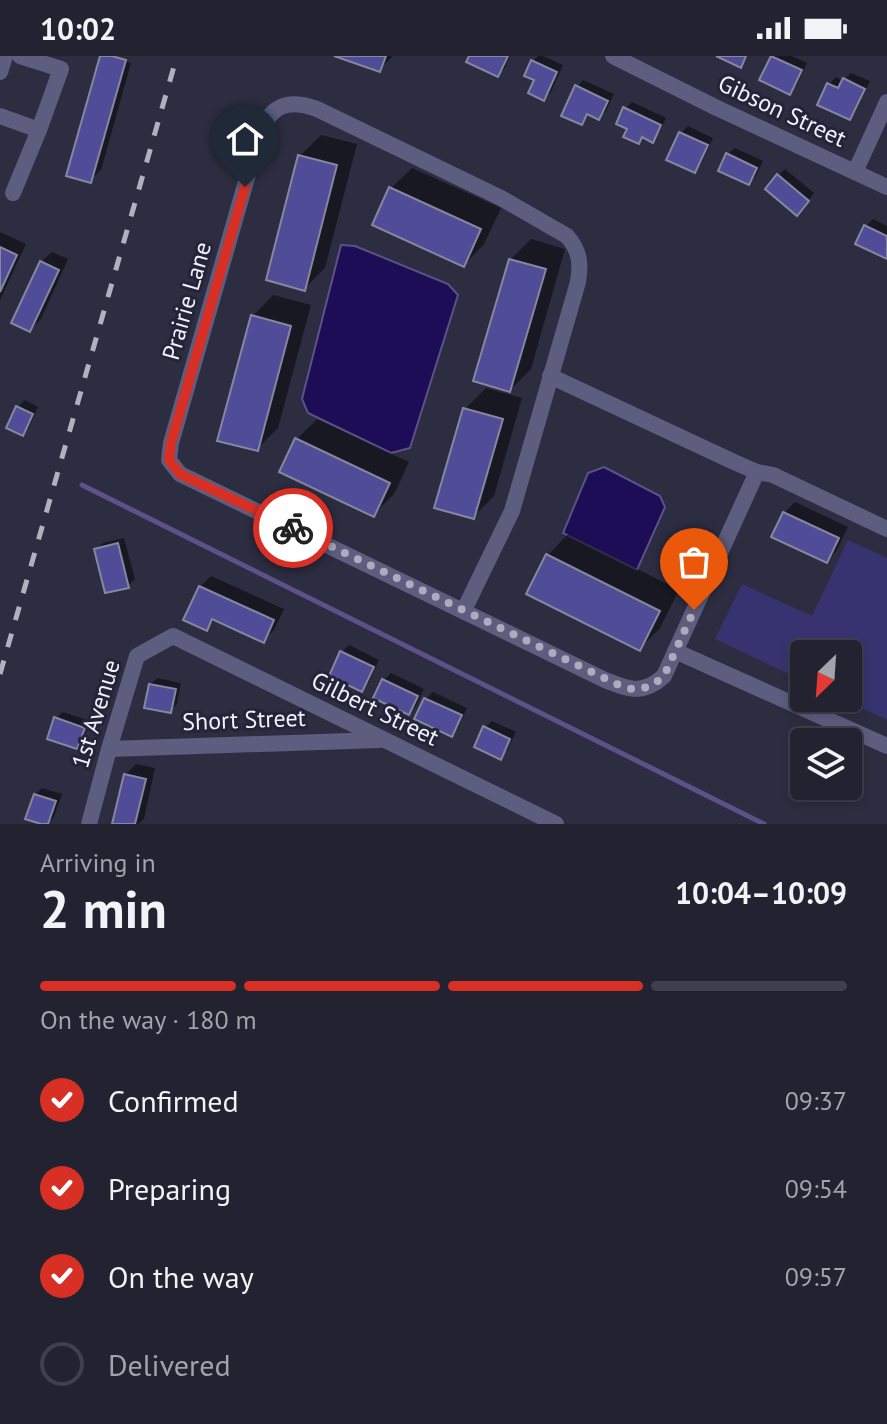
<!DOCTYPE html>
<html lang="en">
<head>
<meta charset="utf-8">
<style>
	:root { --surface:#222231; --page:#2a2a39; --text:#f1f3f6; --muted:#a2a4ab; --line:#3f3f4d; --accent:#d93025 }
	body { margin:0; font-family:"PT Sans",sans-serif; background:var(--page); color:var(--text); height:100vh; display:flex; flex-direction:column; font-size:30px; white-space:nowrap }
	* { box-sizing:border-box; margin:0 }
	p { font-size:26px; color:var(--muted) }
	.icon { flex:none; width:44px; height:44px; fill:none; stroke:currentColor; stroke-width:2; stroke-linecap:round; stroke-linejoin:round }
	.map { position:relative; height:768px; overflow:hidden }
	.side { display:flex; flex-direction:column; background:var(--surface); flex:1 }
	.side>* { flex:none }
	.needle { width:52px; rotate:205deg }
	.tools { position:absolute; left:790px; top:584px; display:grid; gap:16px }
	.tools a { display:grid; place-items:center; width:72px; height:72px; border-radius:8px; background:var(--surface); box-shadow:0 4px 12px #0003,0 0 0 2px var(--line); font-size:40px }
	.pin { position:absolute; display:grid; place-items:center; width:68px; height:68px; color:#fff; margin:-82px -34px; border-radius:50% 50% 50% 0; rotate:-45deg; box-shadow:0 0 8px #0007 }
	.pin .icon { rotate:45deg }
	.courier { position:absolute; display:grid; place-items:center; width:80px; height:80px; margin:-40px; border:6px solid #d93025; border-radius:50%; background:#fff; color:#222; box-shadow:0 2px 10px #0007 }
	.overview em { font-style:normal; font-weight:600 }
	.overview div { display:flex; flex-direction:column-reverse }
	.overview { display:flex; align-items:center; justify-content:space-between; height:136px; padding:0 40px }
	h1 { font-size:52px; font-weight:600; line-height:60px }
	.bar { display:grid; grid-template-columns:repeat(4,1fr); gap:12px 8px; align-content:center; height:96px; padding:0 40px }
	.bar i { height:10px; border-radius:6px; background:var(--line) }
	.bar .active { background:var(--accent) }
	.bar p { grid-column:span 4 }
	ol { padding:0 40px; list-style:none }
	li { display:flex; align-items:center; gap:24px; height:88px }
	li p { margin-inline-start:auto }
	li .icon { padding:8px; border-radius:50%; background:var(--accent); color:#fff; stroke-width:4 }
	li:last-child { color:var(--muted) }
	li i { width:44px; height:44px; border:4px solid var(--line); border-radius:50% }
	.status { display:flex; justify-content:space-between; align-items:center; height:56px; padding:0 40px; background:var(--surface); direction:ltr }
	.status svg { height:22px; fill:currentColor }
	.map>svg:first-child { display:block }
</style>
</head>
<body>
<div class="status"><b>10:02</b><svg viewBox="0 0 49 12"><path d="M0 12V9h3v3zM5 12V6h3v6zM10 12V3h3v9zM15 12V0h3v12zM26 1h20v11H26zM47 4h2v5h-2z"/></svg></div>
<div class="map">
<svg width="887" height="768" viewBox="0 0 887 768">
	<rect width="100%" height="100%" fill="#2d2d41"/>
	<path fill="#373370" d="M 848,484 L 887,502 L 887,664 L 841,642 L 848,642 L 848,598 L 804,598 L 804,625 L 715,583 L 742,528 L 812,560 Z"/>
	<g fill="#1d0d56" stroke="#5c5188" stroke-width="2">
		<path d="M 341,189 L 355,190 L 448,228 L 458,239 L 410,392 L 391,397 L 308,357 L 302,343 Z"/>
		<path d="M 604,411 L 660,440 L 665,451 L 637,514 L 563,477 L 588,417 Z"/>
	</g>
	<g fill="#0007">
		<path d="M 102,0 L 131,7 L 101,114 L 90,124 Z"/>
		<path d="M 340,0 L 393,0 L 379,14 Z"/>
		<path d="M 471,0 L 510,0 L 505,12 L 498,18 Z"/>
		<path d="M 538,0 L 543,0 L 563,9 L 551,36 L 544,42 L 533,5 Z"/>
		<path d="M 773,0 L 792,0 L 807,7 L 797,29 L 790,36 L 772,1 Z"/>
		<path d="M 851,17 L 870,25 L 856,55 L 849,62 L 829,28 L 836,21 L 843,25 Z"/>
		<path d="M 583,24 L 614,38 L 606,55 L 599,61 L 590,57 L 582,67 L 577,31 Z"/>
		<path d="M 632,46 L 666,62 L 659,77 L 652,84 L 644,80 L 638,86 L 629,72 L 625,53 Z"/>
		<path d="M 688,70 L 713,82 L 701,108 L 694,115 L 669,103 L 681,77 Z"/>
		<path d="M 321,79 L 357,88 L 325,212 L 304,233 L 268,223 L 300,100 Z"/>
		<path d="M 735,92 L 763,105 L 756,120 L 749,127 L 728,98 Z"/>
		<path d="M 412,112 L 501,152 L 484,188 L 464,209 L 391,132 Z"/>
		<path d="M 785,113 L 814,137 L 804,150 L 778,120 Z"/>
		<path d="M 873,163 L 887,170 L 887,200 L 866,170 Z"/>
		<path d="M 0,176 L 26,188 L 0,244 Z"/>
		<path d="M 531,183 L 565,193 L 531,313 L 510,334 L 510,204 Z"/>
		<path d="M 52,196 L 68,203 L 41,263 L 30,274 L 41,206 Z"/>
		<path d="M 273,239 L 311,249 L 278,372 L 257,393 L 253,260 Z"/>
		<path d="M 486,332 L 522,342 L 494,440 L 473,461 L 465,353 Z"/>
		<path d="M 25,344 L 38,351 L 29,371 L 22,377 L 18,351 Z"/>
		<path d="M 317,363 L 409,406 L 394,438 L 373,459 L 296,384 Z"/>
		<path d="M 795,446 L 848,471 L 837,494 L 827,505 L 784,457 Z"/>
		<path d="M 568,478 L 679,534 L 660,572 L 639,593 L 548,499 Z"/>
		<path d="M 124,482 L 135,523 L 128,530 L 96,494 L 103,487 Z"/>
		<path d="M 211,520 L 284,553 L 274,574 L 264,584 L 216,563 L 207,572 L 200,531 Z"/>
		<path d="M 349,589 L 379,604 L 369,626 L 362,633 L 342,596 Z"/>
		<path d="M 391,617 L 424,633 L 416,650 L 409,657 L 384,624 Z"/>
		<path d="M 157,622 L 181,627 L 177,648 L 170,655 L 150,629 Z"/>
		<path d="M 433,636 L 467,652 L 458,672 L 452,678 L 426,643 Z"/>
		<path d="M 63,656 L 90,665 L 83,684 L 76,691 L 56,662 Z"/>
		<path d="M 492,665 L 516,676 L 507,694 L 500,701 L 485,672 Z"/>
		<path d="M 136,708 L 155,712 L 144,763 L 138,768 L 114,768 L 125,719 Z"/>
		<path d="M 42,732 L 62,738 L 54,761 L 47,768 L 35,739 Z"/>
	</g>
	<g fill="none" stroke-linecap="round" stroke-linejoin="round">
		<path stroke="#5c5188" stroke-width="5" d="M 82,429 L 764,768"/>
	</g>
	<g fill="#514c98" stroke="#86879f" stroke-width="2">
		<path d="M 100,0 L 112,0 L 126,4 L 91,127 L 66,120 Z"/>
		<path d="M 334,0 L 386,0 L 380,16 Z"/>
		<path d="M 469,0 L 508,0 L 498,21 L 466,6 Z"/>
		<path d="M 716,0 L 746,0 L 741,12 Z"/>
		<path d="M 771,0 L 802,14 L 790,39 L 759,24 Z"/>
		<path d="M 531,4 L 557,16 L 544,45 L 528,37 L 534,24 L 524,20 Z"/>
		<path d="M 843,22 L 865,33 L 850,64 L 817,49 L 827,27 L 838,32 Z"/>
		<path d="M 575,29 L 608,45 L 599,64 L 587,58 L 582,69 L 561,60 Z"/>
		<path d="M 623,51 L 661,69 L 653,87 L 642,81 L 639,88 L 623,81 L 627,73 L 616,68 Z"/>
		<path d="M 679,76 L 708,89 L 695,117 L 666,104 Z"/>
		<path d="M 726,97 L 757,112 L 749,129 L 718,115 Z"/>
		<path d="M 298,99 L 337,109 L 305,235 L 266,224 Z"/>
		<path d="M 777,118 L 809,145 L 797,160 L 765,133 Z"/>
		<path d="M 389,131 L 481,173 L 464,211 L 372,169 Z"/>
		<path d="M 864,169 L 887,180 L 887,203 L 855,188 Z"/>
		<path d="M 0,191 L 17,199 L 0,236 Z"/>
		<path d="M 509,203 L 546,213 L 510,336 L 473,325 Z"/>
		<path d="M 40,205 L 59,214 L 30,276 L 11,267 Z"/>
		<path d="M 251,259 L 291,270 L 258,395 L 217,385 Z"/>
		<path d="M 16,350 L 33,358 L 23,380 L 6,372 Z"/>
		<path d="M 463,352 L 503,363 L 474,463 L 434,452 Z"/>
		<path d="M 295,382 L 390,427 L 374,461 L 279,416 Z"/>
		<path d="M 783,456 L 839,482 L 827,507 L 771,481 Z"/>
		<path d="M 118,487 L 129,532 L 105,537 L 94,493 Z"/>
		<path d="M 546,498 L 660,555 L 640,595 L 526,538 Z"/>
		<path d="M 199,530 L 274,564 L 264,587 L 212,563 L 207,575 L 183,564 Z"/>
		<path d="M 340,595 L 374,611 L 362,636 L 329,620 Z"/>
		<path d="M 382,623 L 418,640 L 409,659 L 373,642 Z"/>
		<path d="M 149,628 L 176,633 L 171,657 L 144,652 Z"/>
		<path d="M 424,642 L 462,659 L 452,681 L 414,663 Z"/>
		<path d="M 54,661 L 85,672 L 77,693 L 47,683 Z"/>
		<path d="M 483,670 L 510,683 L 501,704 L 474,691 Z"/>
		<path d="M 124,718 L 146,723 L 135,768 L 112,768 Z"/>
		<path d="M 34,738 L 56,745 L 48,768 L 41,768 L 25,763 Z"/>
	</g>
	<g fill="none" stroke-linecap="round" stroke-linejoin="round">
		<g stroke="#5c5d7f" stroke-width="16">
			<path d="M 613,0 L 717,52 L 887,131"/>
			<path d="M 0,16 L 5,0"/>
			<path d="M 0,60 L 39,74 L 61,13 L 20,0"/>
			<path d="M 855,116 L 887,46"/>
			<path d="M 13,137 L 39,74"/>
			<path d="M 550,320 L 734,406 L 757,416 L 773,419 L 887,473"/>
			<path d="M 464,554 L 512,455 L 578,226 C 581,207 580,195 567,180 L 501,142 L 317,53 C 288,42 270,49 259,80 L 171,387 L 169,404 L 180,418 L 605,624 C 629,634 643,639 664,620 L 757,416"/>
			<path d="M 675,595 L 887,690"/>
			<path d="M 109,693 L 379,684"/>
			<path d="M 89,768 L 109,693 L 137,600 L 173,580 L 556,768"/>
		</g>
		<path stroke="#b0b0c0" stroke-width="5" stroke-dasharray="14 14" stroke-linecap="butt" d="M 0,618 L 177,0"/>
	</g>
	<g fill="none" stroke-linecap="round" stroke-linejoin="round">
		<path stroke="#acacbc" stroke-width="8" stroke-dasharray="0 14.4" d="M 293,472 L 625,632 C 641,635 652,631 664,620 L 694,554"/>
		<path stroke="#d93025" stroke-width="10" d="M 245,131 L 171,387 L 169,404 L 180,418 L 293,472"/>
	</g>
	<g text-anchor="middle" stroke-width="6" stroke-linejoin="round" paint-order="stroke">
		<g font-size="24" fill="#f0f1fe" stroke="#232437">
			<text transform="translate(782 55) rotate(25)" y="8">Gibson Street</text>
			<text transform="translate(187 245) rotate(-74)" y="8">Prairie Lane</text>
			<text transform="translate(375 653) rotate(26)" y="8">Gilbert Street</text>
			<text transform="translate(96 658) rotate(-73)" y="8">1st Avenue</text>
			<text transform="translate(244 664) rotate(-2)" y="8">Short Street</text>
		</g>
	</g>
</svg>
<div class="tools">
<a><svg class="needle" viewBox="-14 -14 28 28"><path d="M0-13l5 13h-10z" fill="#e53935"/><path d="M0 13l5-13h-10z" fill="#a2a4ab"/></svg></a>
<a><svg class="icon" aria-label="layers" viewBox="0 0 24 24"><path d="M12 4l9 5-9 5-9-5zM3 14l9 5 9-5"/></svg></a>
</div>
<div class="pin" style="left:694px;top:554px;background:#ea580c"><svg class="icon" aria-label="bag" viewBox="0 0 24 24"><path d="M5 8h14l-1 12H6zM9 8a3 3 0 0 1 6 0"/></svg></div>
<div class="pin" style="left:245px;top:131px;background:#1f2937"><svg class="icon" aria-label="home" viewBox="0 0 24 24"><path d="M3 11l9-7 9 7M6 9v11h12V9"/></svg></div>
<div class="courier" style="left:293px;top:472px"><svg class="icon" aria-label="bike" viewBox="0 0 24 24"><circle cx="6" cy="16" r="4"/><circle cx="18" cy="16" r="4"/><path d="M6 16l4-8h5l3 8M10 8l3 8H6M13 5h3"/></svg></div>
</div>
<section class="side">
<div class="overview"><div><h1>2 min</h1><p>Arriving in</p></div><em>10:04–10:09</em></div>
<div class="bar"><i class="active"></i><i class="active"></i><i class="active"></i><i></i><p>On the way · 180 m</p></div>
<ol>
<li><svg class="icon" aria-label="check" viewBox="0 0 24 24"><path d="M5 12l5 5 9-10"/></svg>Confirmed<p>09:37</p></li>
<li><svg class="icon" aria-label="check" viewBox="0 0 24 24"><path d="M5 12l5 5 9-10"/></svg>Preparing<p>09:54</p></li>
<li><svg class="icon" aria-label="check" viewBox="0 0 24 24"><path d="M5 12l5 5 9-10"/></svg>On the way<p>09:57</p></li>
<li><i></i>Delivered</li>
</ol>
</section>
</body>
</html>
